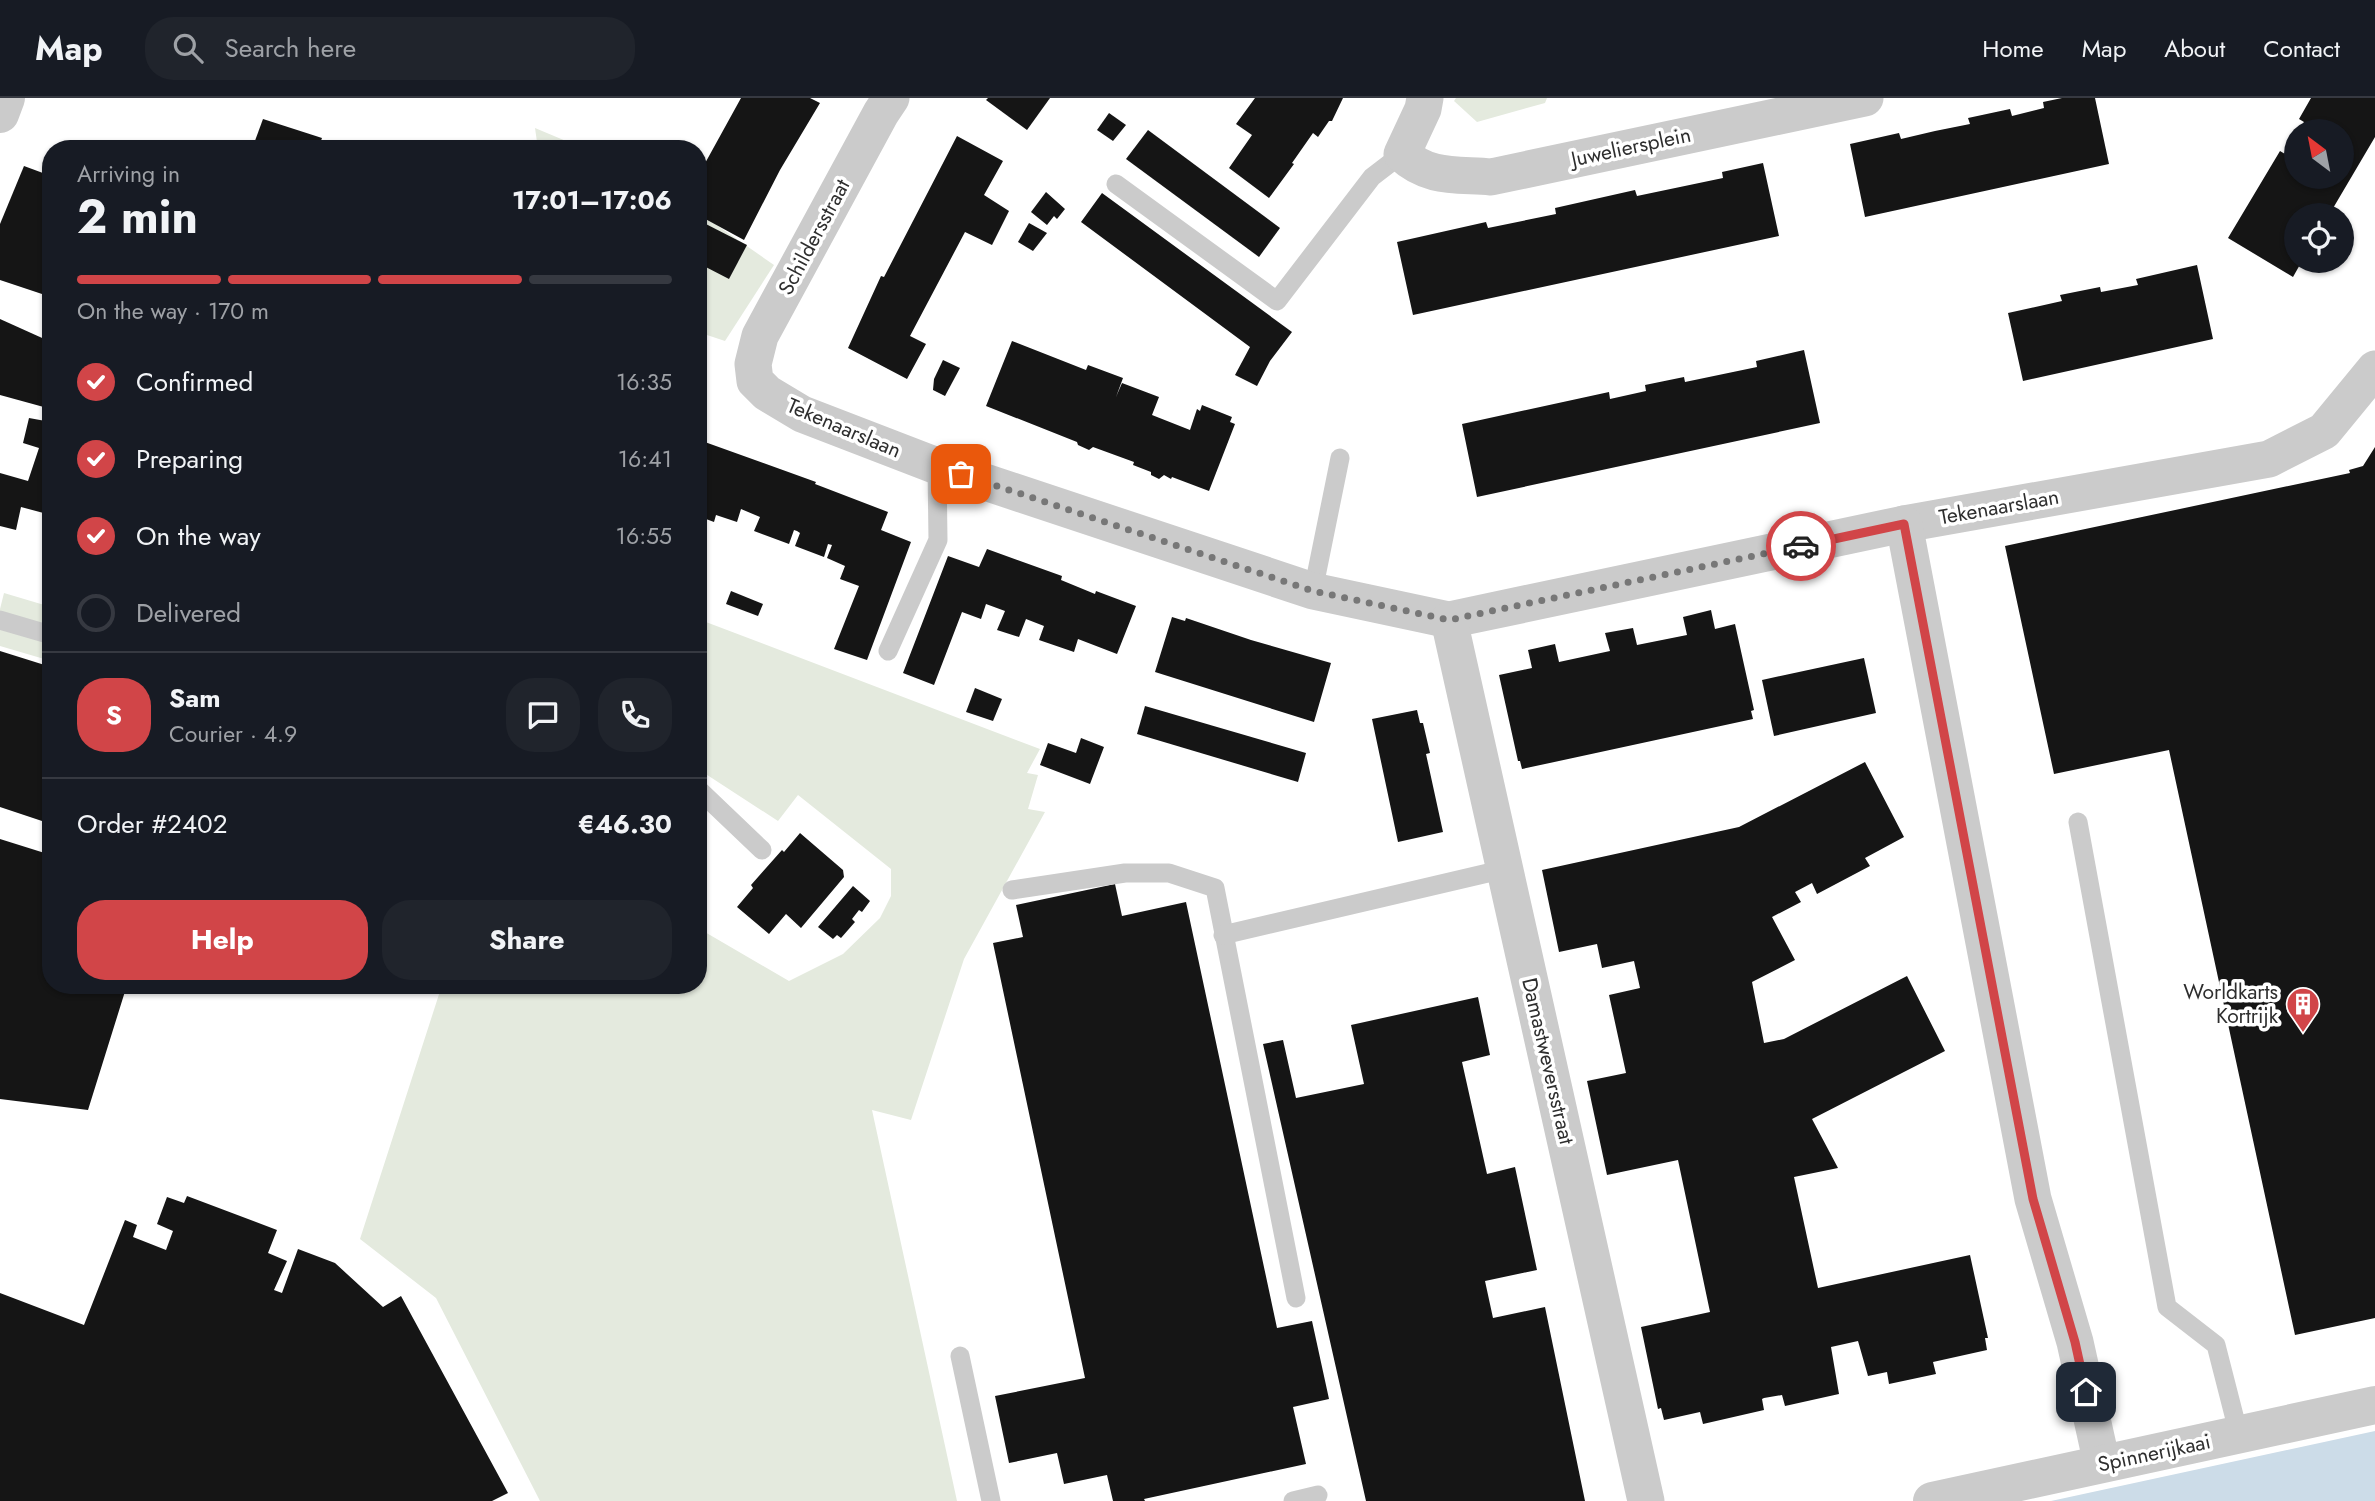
<!DOCTYPE html>
<html lang="en">
<head>
<meta charset="utf-8">
<style>
	:root { --surface:#171b24; --page:#20242c; --text:#f1f3f6; --muted:#9ea1a6; --line:#363941; --accent:#d14548 }
	body { margin:0; font-family:Jost,sans-serif; background:var(--page); color:var(--text); height:100vh; display:flex; flex-direction:column; font-size:26px; white-space:nowrap }
	* { box-sizing:border-box; margin:0 }
	p { font-size:23px; color:var(--muted) }
	.icon { flex:none; width:38px; height:38px; fill:none; stroke:currentColor; stroke-width:2; stroke-linecap:round; stroke-linejoin:round }
	.map { position:relative; flex:1; overflow:hidden }
	.sheet { position:absolute; left:42px; top:42px; width:665px; height:854px; display:flex; flex-direction:column; background:var(--surface); border-radius:28px; box-shadow:0 2px 5px #0004 }
	.sheet>* { flex:none }
	.needle { width:46px; rotate:328deg }
	.fabs { position:absolute; left:2284px; top:21px; display:grid; gap:14px }
	.fabs a { display:grid; place-items:center; width:70px; height:70px; border-radius:50%; background:var(--surface); box-shadow:0 2px 5px #0004; font-size:35px }
	.pin { position:absolute; display:grid; place-items:center; width:60px; height:60px; color:#fff; margin:-30px; border-radius:14px; box-shadow:0 4px 10px #0006 }
	.courier { position:absolute; display:grid; place-items:center; width:70px; height:70px; margin:-35px; border:5px solid #d14548; border-radius:50%; background:#fff; color:#222; box-shadow:0 2px 9px #0007 }
	.headline em { font-style:normal; font-weight:700 }
	.headline div { display:flex; flex-direction:column-reverse }
	.headline { display:flex; align-items:center; justify-content:space-between; height:119px; padding:0 35px }
	h1 { font-size:46px; font-weight:700; line-height:52px }
	.bar { display:grid; grid-template-columns:repeat(4,1fr); gap:10px 7px; align-content:center; height:84px; padding:0 35px }
	.bar i { height:9px; border-radius:5px; background:var(--line) }
	.bar .current { background:var(--accent) }
	.bar p { grid-column:span 4 }
	.line { display:flex; align-items:center; gap:18px; padding:0 35px; border-top:2px solid var(--line) }
	.line div { flex:1 }
	.round { display:grid; place-items:center; flex:none; width:74px; height:74px; border-radius:28px; background:var(--page) }
	ol { padding:0 35px; list-style:none }
	li { display:flex; align-items:center; gap:21px; height:77px }
	li p { margin-inline-start:auto }
	li .icon { padding:7px; border-radius:50%; background:var(--accent); color:#fff; stroke-width:4 }
	li:last-child { color:var(--muted) }
	li i { width:38px; height:38px; border:4px solid var(--line); border-radius:50% }
	.cta { display:flex; gap:14px; margin-top:auto; padding:14px 35px }
	.cta a { flex:1; height:80px; border-radius:28px; background:var(--accent); color:#fff; font-size:28px; font-weight:700; line-height:80px; text-align:center }
	.cta a+a { background:var(--page); color:var(--text) }
	header { display:flex; align-items:center; gap:42px; box-sizing:border-box; height:98px; padding:0 35px; background:var(--surface); border-bottom:2px solid var(--line) }
	header strong { font-size:33px }
	nav { display:flex; gap:38px; margin-inline-start:auto; font-size:24px }
	.search { width:490px; height:63px; background:var(--page); display:flex; align-items:center; gap:18px; box-sizing:border-box; padding:0 24px; border-radius:28px; color:var(--muted); font-size:26px }
	.map>svg:first-child { display:block }
</style>
</head>
<body>
<header>
<strong>Map</strong>
<div class="search"><svg class="icon" aria-label="search" viewBox="0 0 24 24"><circle cx="10" cy="10" r="6"/><path d="M15 15l6 6"/></svg>Search here</div>
<nav><a>Home</a><a>Map</a><a>About</a><a>Contact</a></nav>
</header>
<div class="map">
<svg width="2375" height="1403" viewBox="0 0 2375 1403">
	<rect width="100%" height="100%" fill="#fff"/>
	<g fill="#e4eade">
		<path d="M 1456,0 L 1547,0 L 1545,5 L 1477,24 L 1454,3 Z"/>
		<path d="M 535,30 L 585,51 L 538,51 Z"/>
		<path d="M 698,114 L 774,167 L 725,243 L 698,234 Z"/>
		<path d="M 4,495 L 51,509 L 51,563 L 0,548 L 0,511 Z"/>
		<path d="M 698,521 L 1040,651 L 1027,675 L 1038,677 L 1028,711 L 1045,714 L 964,861 L 911,1022 L 872,1012 L 957,1403 L 540,1403 L 436,1200 L 360,1141 L 442,887 L 698,887 L 698,830 L 789,883 L 843,856 L 880,820 L 891,798 L 891,771 L 798,697 L 778,723 L 698,671 Z"/>
	</g>
	<path fill="#ccdce8" d="M 2375,1333 L 2375,1403 L 2051,1403 Z"/>
	<g fill="#151515">
		<path d="M 741,0 L 810,0 L 820,5 L 780,72 L 744,142 L 698,117 L 698,78 Z"/>
		<path d="M 988,0 L 1050,0 L 1027,32 L 986,2 Z"/>
		<path d="M 1255,0 L 1343,0 L 1332,23 L 1329,23 L 1318,39 L 1313,35 L 1292,65 L 1294,66 L 1269,100 L 1229,70 L 1252,37 L 1236,26 Z"/>
		<path d="M 2062,0 L 2095,0 L 2109,66 L 1865,119 L 1850,46 L 1899,35 L 1901,41 L 1935,33 L 1970,26 L 1968,20 L 2010,11 L 2012,18 L 2044,10 L 2043,4 Z"/>
		<path d="M 2311,0 L 2375,0 L 2375,39 L 2329,117 L 2296,117 L 2296,163 L 2302,163 L 2293,179 L 2228,140 L 2280,53 L 2285,56 L 2296,37 L 2296,79 L 2342,79 L 2342,33 L 2298,33 L 2304,24 L 2299,21 Z"/>
		<path d="M 1109,15 L 1126,27 L 1113,43 L 1097,32 Z"/>
		<path d="M 263,21 L 322,40 L 318,51 L 252,51 Z"/>
		<path d="M 1148,32 L 1280,130 L 1259,159 L 1126,61 Z"/>
		<path d="M 957,38 L 1003,63 L 984,97 L 1009,113 L 992,147 L 965,134 L 910,238 L 926,246 L 907,281 L 848,250 L 881,178 L 884,179 Z"/>
		<path d="M 1763,65 L 1779,138 L 1413,217 L 1397,144 L 1486,124 L 1488,130 L 1556,116 L 1555,110 L 1635,92 L 1637,98 L 1723,80 L 1722,74 Z"/>
		<path d="M 24,68 L 51,78 L 51,199 L 0,182 L 0,126 Z"/>
		<path d="M 1046,94 L 1065,111 L 1057,121 L 1054,118 L 1047,127 L 1031,114 Z"/>
		<path d="M 1102,95 L 1292,234 L 1270,263 L 1257,288 L 1235,277 L 1250,249 L 1081,124 Z"/>
		<path d="M 698,122 L 747,147 L 729,181 L 698,165 Z"/>
		<path d="M 1029,125 L 1047,135 L 1033,153 L 1018,144 Z"/>
		<path d="M 2197,167 L 2213,241 L 2023,283 L 2008,215 L 2062,203 L 2060,197 L 2100,189 L 2101,194 L 2138,187 L 2136,181 Z"/>
		<path d="M 0,221 L 51,244 L 51,311 L 0,297 Z"/>
		<path d="M 1012,243 L 1086,272 L 1088,267 L 1123,280 L 1116,299 L 1122,285 L 1159,299 L 1152,317 L 1190,332 L 1197,311 L 1200,313 L 1202,307 L 1232,319 L 1230,324 L 1235,326 L 1209,393 L 1172,379 L 1171,381 L 1164,377 L 1159,381 L 1151,377 L 1151,374 L 1133,367 L 1134,364 L 1093,349 L 1089,352 L 1078,347 L 1077,344 L 986,308 Z"/>
		<path d="M 1804,252 L 1820,325 L 1477,399 L 1462,326 L 1609,294 L 1610,301 L 1646,293 L 1645,287 L 1684,279 L 1685,284 L 1757,269 L 1756,263 Z"/>
		<path d="M 943,262 L 960,270 L 945,298 L 933,292 L 934,281 Z"/>
		<path d="M 29,320 L 51,324 L 51,417 L 21,409 L 16,432 L 0,428 L 0,375 L 28,383 L 39,350 L 23,345 Z"/>
		<path d="M 702,343 L 816,384 L 815,386 L 888,414 L 881,432 L 911,444 L 867,562 L 834,551 L 859,488 L 840,481 L 845,468 L 827,460 L 832,447 L 828,446 L 824,459 L 795,448 L 800,435 L 797,433 L 794,432 L 789,446 L 754,433 L 760,419 L 741,411 L 737,424 L 716,417 L 714,424 L 698,418 L 698,354 Z"/>
		<path d="M 2375,349 L 2375,1220 L 2295,1237 L 2169,652 L 2054,676 L 2005,448 L 2350,375 L 2349,372 L 2363,368 Z"/>
		<path d="M 987,451 L 1062,478 L 1061,482 L 1095,496 L 1096,493 L 1136,508 L 1117,556 L 1078,541 L 1074,554 L 1039,542 L 1044,528 L 1026,521 L 1019,539 L 997,532 L 1005,513 L 986,506 L 981,521 L 962,514 L 934,587 L 903,575 L 948,458 L 979,469 Z"/>
		<path d="M 731,493 L 763,506 L 758,518 L 726,506 Z"/>
		<path d="M 1711,512 L 1715,531 L 1735,526 L 1754,612 L 1751,613 L 1753,621 L 1522,671 L 1520,663 L 1518,663 L 1499,577 L 1532,570 L 1528,552 L 1555,546 L 1559,564 L 1610,553 L 1605,535 L 1633,530 L 1637,547 L 1687,537 L 1683,519 Z"/>
		<path d="M 1172,519 L 1185,523 L 1186,520 L 1251,542 L 1331,565 L 1314,624 L 1155,574 Z"/>
		<path d="M 0,553 L 51,569 L 51,726 L 0,709 Z"/>
		<path d="M 1864,560 L 1876,615 L 1774,638 L 1762,582 Z"/>
		<path d="M 975,590 L 1002,601 L 993,623 L 966,614 Z"/>
		<path d="M 1145,608 L 1306,655 L 1298,684 L 1137,636 Z"/>
		<path d="M 1417,612 L 1420,625 L 1423,625 L 1430,655 L 1426,656 L 1443,734 L 1398,744 L 1372,621 Z"/>
		<path d="M 1081,640 L 1104,649 L 1090,686 L 1040,667 L 1048,645 L 1076,655 Z"/>
		<path d="M 1865,664 L 1904,739 L 1865,760 L 1870,768 L 1817,796 L 1812,785 L 1795,794 L 1801,804 L 1772,819 L 1795,862 L 1752,884 L 1764,945 L 1784,941 L 1907,878 L 1945,953 L 1812,1021 L 1838,1070 L 1794,1079 L 1818,1190 L 1970,1157 L 1988,1240 L 1985,1240 L 1987,1252 L 1933,1264 L 1936,1276 L 1889,1286 L 1887,1274 L 1868,1278 L 1858,1243 L 1831,1249 L 1839,1296 L 1785,1308 L 1782,1297 L 1764,1300 L 1762,1301 L 1764,1312 L 1703,1326 L 1700,1314 L 1664,1322 L 1661,1310 L 1658,1311 L 1641,1229 L 1710,1214 L 1678,1062 L 1607,1077 L 1587,983 L 1626,975 L 1609,897 L 1640,890 L 1634,863 L 1602,870 L 1597,846 L 1559,854 L 1542,772 L 1739,729 Z"/>
		<path d="M 800,735 L 843,772 L 844,779 L 801,830 L 786,816 L 769,836 L 737,809 L 753,790 L 751,787 L 782,752 L 784,754 Z"/>
		<path d="M 0,741 L 51,757 L 51,887 L 127,887 L 88,1012 L 0,1001 Z"/>
		<path d="M 1115,786 L 1122,818 L 1186,804 L 1277,1230 L 1312,1223 L 1329,1301 L 1293,1309 L 1306,1366 L 1144,1401 L 1145,1403 L 1113,1403 L 1107,1377 L 1064,1386 L 1057,1355 L 1009,1365 L 995,1298 L 1085,1280 L 993,845 L 1023,839 L 1016,807 Z"/>
		<path d="M 853,788 L 870,803 L 862,814 L 859,812 L 852,821 L 855,824 L 841,840 L 837,837 L 833,841 L 818,829 Z"/>
		<path d="M 1478,899 L 1490,957 L 1462,964 L 1487,1076 L 1515,1069 L 1537,1172 L 1485,1183 L 1493,1220 L 1545,1209 L 1585,1403 L 1366,1403 L 1263,946 L 1283,942 L 1296,1000 L 1364,986 L 1351,927 Z"/>
		<path d="M 187,1098 L 277,1132 L 268,1155 L 287,1163 L 274,1192 L 282,1195 L 298,1151 L 335,1165 L 383,1209 L 401,1198 L 508,1395 L 492,1403 L 0,1403 L 0,1195 L 84,1227 L 125,1122 L 137,1127 L 133,1139 L 166,1152 L 173,1133 L 157,1126 L 167,1099 L 184,1105 Z"/>
	</g>
	<g fill="none" stroke-linecap="round" stroke-linejoin="round">
		<g stroke="#cbcbcb" stroke-width="19">
			<path d="M 1116,86 L 1277,203 L 1372,79 L 1402,56"/>
			<path d="M 1313,493 L 1340,360"/>
			<path d="M 0,522 L 51,537"/>
			<path d="M 888,553 L 938,442 L 937,368"/>
			<path d="M 698,691 L 762,752"/>
			<path d="M 2078,724 L 2167,1209 L 2216,1247 L 2239,1337"/>
			<path d="M 1012,792 L 1125,775 L 1169,775 L 1215,790 L 1296,1200"/>
			<path d="M 1223,837 L 1505,771"/>
			<path d="M 960,1258 L 991,1403"/>
			<path d="M 1293,1403 L 1318,1397"/>
		</g>
		<g stroke="#cbcbcb" stroke-width="37">
			<path d="M 891,0 L 881,15 L 760,238 L 753,266 L 755,283 L 767,295 L 802,316 L 937,368 L 1313,493 L 1449,522 L 1904,426 L 2269,361 L 2324,333 L 2375,271"/>
			<path d="M 1425,0 L 1423,11 L 1402,56 C 1429,81 1456,76 1491,79 L 1865,0"/>
			<path d="M 1904,426 L 2033,1101 L 2075,1244 L 2102,1366"/>
			<path d="M 1449,522 L 1646,1403"/>
		</g>
		<g stroke="#cbcbcb" stroke-width="38">
			<path d="M 0,16 L 6,0"/>
			<path d="M 1932,1403 L 2375,1307"/>
		</g>
	</g>
	<g fill="none" stroke-linecap="round" stroke-linejoin="round">
		<path stroke="#777" stroke-width="7" stroke-dasharray="0 12.6" d="M 961,376 L 1313,493 L 1449,522 L 1801,448"/>
		<path stroke="#d14548" stroke-width="9" d="M 1801,448 L 1904,426 L 2033,1101 L 2075,1244 L 2086,1294"/>
	</g>
	<defs>
		<symbol id="building-pin" viewBox="-11 -11 22 30"><path d="M0 17L-7.5 6A9.5 9.5 0 1 1 7.5 6Z" fill="#d14548" stroke="#fff"/><path d="M-4-6H4V6H1V3H-1V6H-4ZM-2.5-4.3h1.7v1.8h-1.7ZM.8-4.3h1.7v1.8H.8ZM-2.5-1h1.7V.8h-1.7ZM.8-1h1.7V.8H.8Z" fill="#fff"/></symbol>
	</defs>
	<g fill-rule="evenodd">
		<use href="#building-pin" x="2284" y="887" width="38" height="52"/>
	</g>
	<g text-anchor="middle" stroke-width="7" stroke-linejoin="round" paint-order="stroke">
		<g font-size="21" fill="#2e2e2e" stroke="#fff">
			<text transform="translate(1631 49) rotate(-12)" y="7">Juweliersplein</text>
			<text transform="translate(814 139) rotate(-62)" y="7">Schildersstraat</text>
			<text transform="translate(844 330) rotate(23)" y="7">Tekenaarslaan</text>
			<text transform="translate(1999 409) rotate(-10)" y="7">Tekenaarslaan</text>
			<text transform="translate(1548 963) rotate(77)" y="7">Damastweversstraat</text>
			<text transform="translate(2154 1355) rotate(-12)" y="7">Spinnerijkaai</text>
		</g>
		<g font-size="21" fill="#2e2e2e" stroke="#fff" text-anchor="end">
			<text x="2278" y="901">Worldkarts<tspan x="2278" dy="24">Kortrijk</tspan></text>
		</g>
	</g>
</svg>
<div class="fabs">
<a><svg class="needle" viewBox="-14 -14 28 28"><path d="M0-13l5 13h-10z" fill="#e53935"/><path d="M0 13l5-13h-10z" fill="#9ea1a6"/></svg></a>
<a><svg class="icon" aria-label="locate" viewBox="0 0 24 24"><circle cx="12" cy="12" r="6"/><path d="M12 2v4M12 18v4M2 12h4M18 12h4"/></svg></a>
</div>
<div class="pin" style="left:961px;top:376px;background:#ea580c"><svg class="icon" aria-label="bag" viewBox="0 0 24 24"><path d="M5 8h14l-1 12H6zM9 8a3 3 0 0 1 6 0"/></svg></div>
<div class="pin" style="left:2086px;top:1294px;background:#1f2937"><svg class="icon" aria-label="home" viewBox="0 0 24 24"><path d="M3 11l9-7 9 7M6 9v11h12V9"/></svg></div>
<div class="courier" style="left:1801px;top:448px"><svg class="icon" aria-label="car" viewBox="0 0 24 24"><path d="M5 17H2v-5l4-1 3-4h7l3 4 3 1v5h-3M9 17h6M6 11h13"/><circle cx="7" cy="17" r="2"/><circle cx="17" cy="17" r="2"/></svg></div>
<section class="sheet">
<div class="headline"><div><h1>2 min</h1><p>Arriving in</p></div><em>17:01–17:06</em></div>
<div class="bar"><i class="current"></i><i class="current"></i><i class="current"></i><i></i><p>On the way · 170 m</p></div>
<ol>
<li><svg class="icon" aria-label="check" viewBox="0 0 24 24"><path d="M5 12l5 5 9-10"/></svg>Confirmed<p>16:35</p></li>
<li><svg class="icon" aria-label="check" viewBox="0 0 24 24"><path d="M5 12l5 5 9-10"/></svg>Preparing<p>16:41</p></li>
<li><svg class="icon" aria-label="check" viewBox="0 0 24 24"><path d="M5 12l5 5 9-10"/></svg>On the way<p>16:55</p></li>
<li><i></i>Delivered</li>
</ol>
<div class="line" style="height:126px"><b class="round" style="background:var(--accent);color:#fff">S</b><div><b>Sam</b><p>Courier · 4.9</p></div><a class="round"><svg class="icon" aria-label="chat" viewBox="0 0 24 24"><path d="M4 5h16v11H9l-5 4z"/></svg></a><a class="round"><svg class="icon" aria-label="phone" viewBox="0 0 24 24"><path d="M5 4h4l2 5-3 2q2 4 5 5l2-3 5 2v4C11 20 4 13 5 4z"/></svg></a></div>
<div class="line" style="height:91px"><div>Order #2402</div><b>€46.30</b></div>
<div class="cta"><a>Help</a><a>Share</a></div>
</section>
</div>
</body>
</html>
